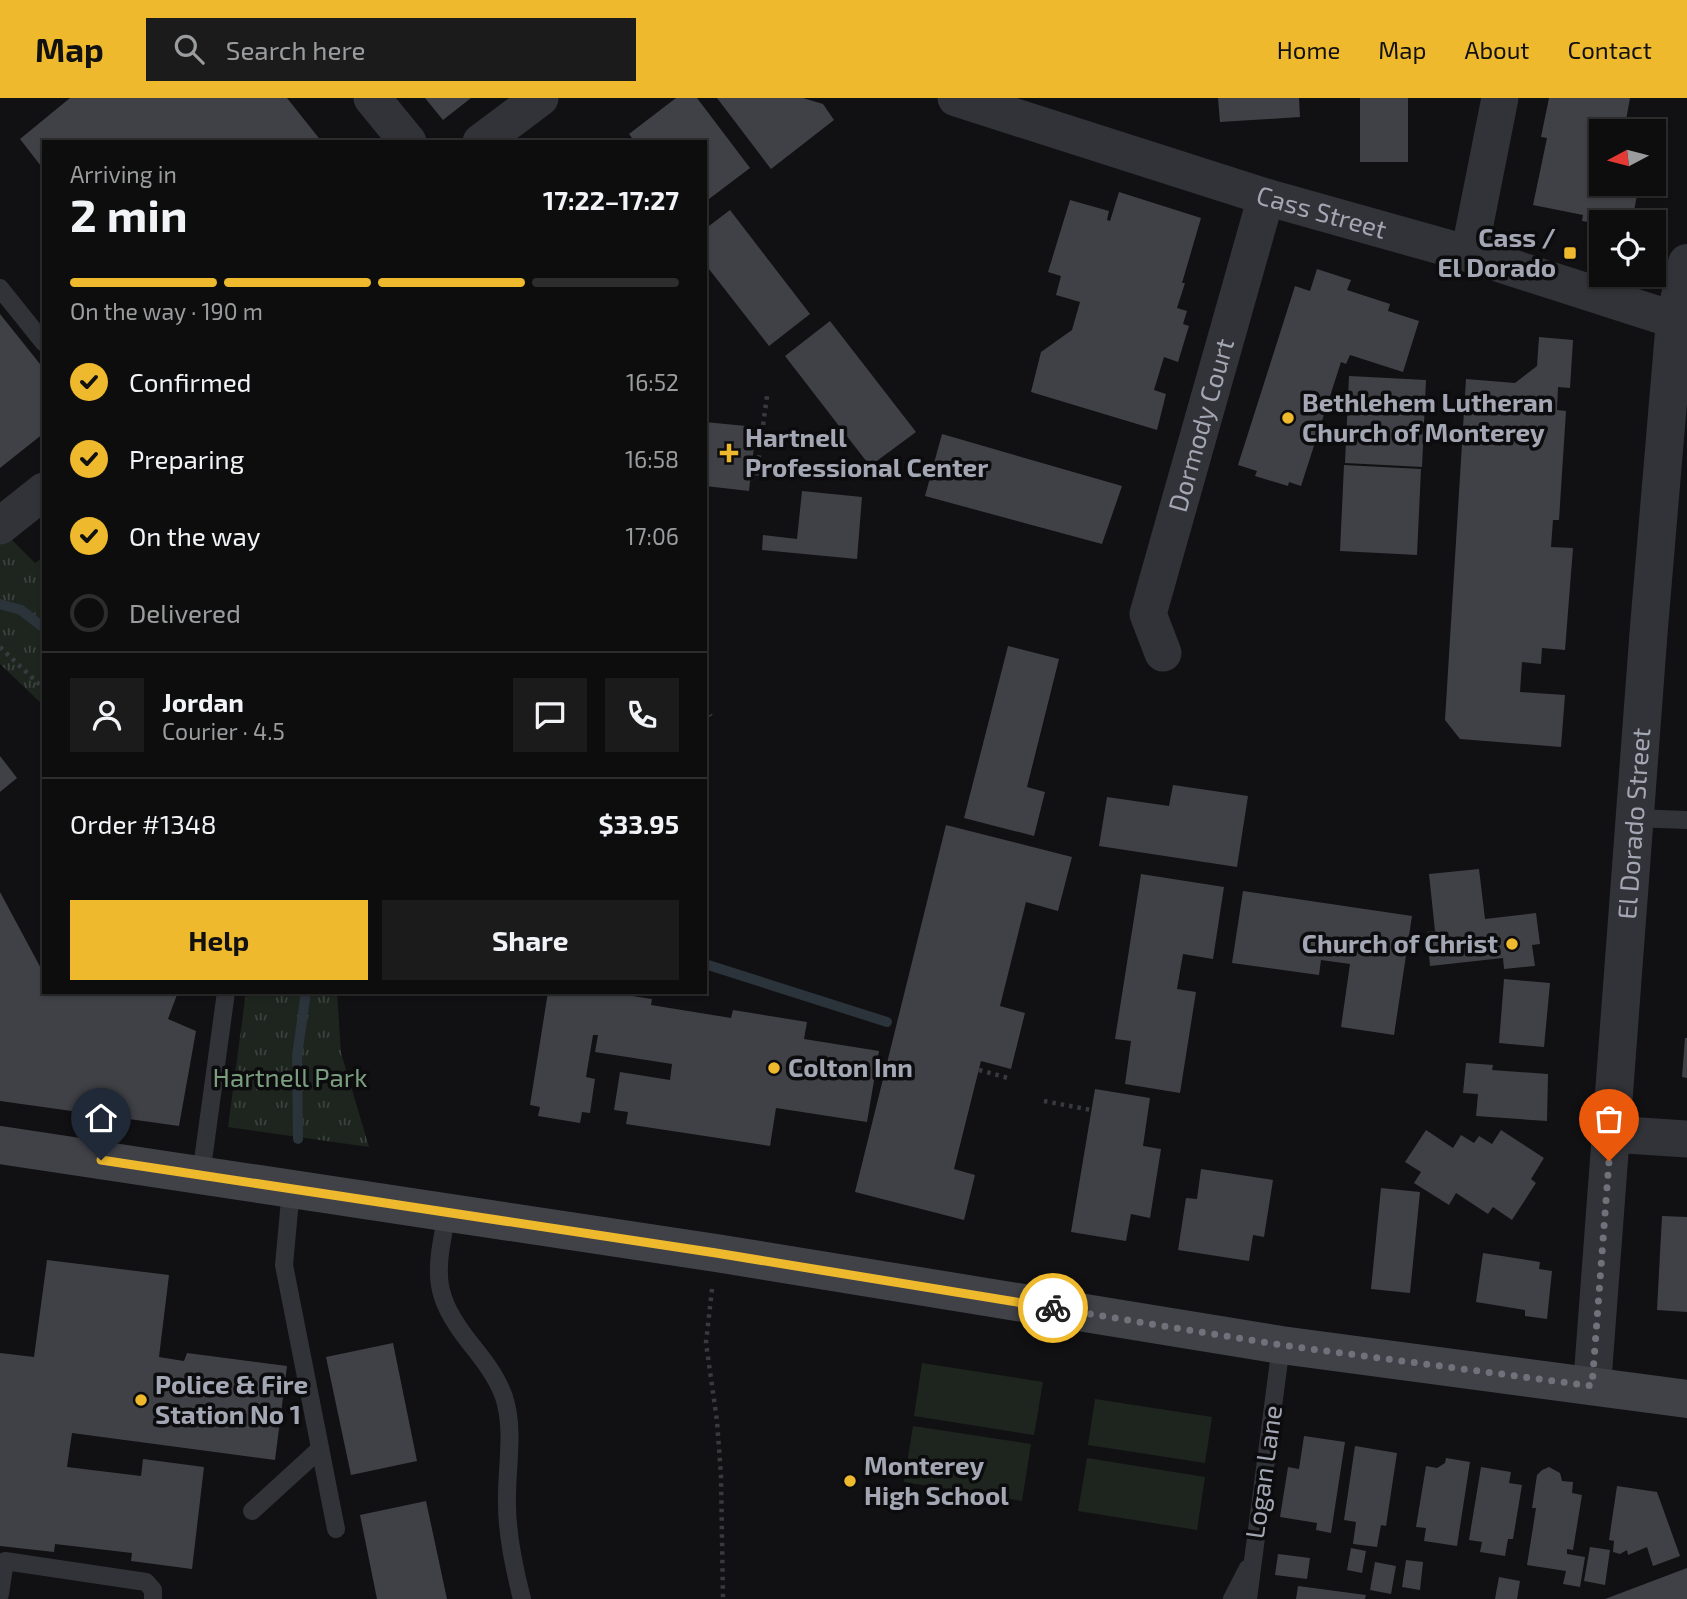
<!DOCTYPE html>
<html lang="en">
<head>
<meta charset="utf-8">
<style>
	:root { --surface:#0d0d0e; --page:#1b1b1c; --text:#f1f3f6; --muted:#9a9c9e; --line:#2d2d2e; --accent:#efb92d }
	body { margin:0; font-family:"Exo 2",sans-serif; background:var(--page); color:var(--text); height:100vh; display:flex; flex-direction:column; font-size:26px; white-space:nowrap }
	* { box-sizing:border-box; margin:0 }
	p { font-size:23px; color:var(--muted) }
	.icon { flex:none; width:38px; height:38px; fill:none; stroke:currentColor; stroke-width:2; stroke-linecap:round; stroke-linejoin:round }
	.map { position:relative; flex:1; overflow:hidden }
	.sheet { position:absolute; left:42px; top:42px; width:665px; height:854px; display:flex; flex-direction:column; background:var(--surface); border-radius:0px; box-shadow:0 2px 5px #0004,0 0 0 2px var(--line) }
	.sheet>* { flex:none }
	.needle { width:46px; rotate:263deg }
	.controls { position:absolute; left:1589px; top:21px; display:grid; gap:14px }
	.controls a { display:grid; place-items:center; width:77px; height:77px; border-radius:0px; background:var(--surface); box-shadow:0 2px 5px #0004,0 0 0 2px var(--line); font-size:35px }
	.pin { position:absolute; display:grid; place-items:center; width:60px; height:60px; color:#fff; margin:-72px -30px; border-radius:50% 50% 50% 0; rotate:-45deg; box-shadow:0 0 7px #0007 }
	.pin .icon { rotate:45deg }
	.courier { position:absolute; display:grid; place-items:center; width:70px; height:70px; margin:-35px; border:5px solid #efb92d; border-radius:50%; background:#fff; color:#222; box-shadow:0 2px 9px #0007 }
	.summary em { font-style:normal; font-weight:700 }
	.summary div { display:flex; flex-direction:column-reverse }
	.summary { display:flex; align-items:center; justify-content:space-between; height:119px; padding:0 28px }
	h1 { font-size:46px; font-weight:700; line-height:52px }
	.bar { display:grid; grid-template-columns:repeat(4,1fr); gap:10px 7px; align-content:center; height:84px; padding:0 28px }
	.bar i { height:9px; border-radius:5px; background:var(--line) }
	.bar .on { background:var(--accent) }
	.bar p { grid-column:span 4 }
	.line { display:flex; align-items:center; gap:18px; padding:0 28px; border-top:2px solid var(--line) }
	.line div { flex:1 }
	.round { display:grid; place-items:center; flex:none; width:74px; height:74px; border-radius:0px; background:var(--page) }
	ol { padding:0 28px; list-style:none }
	li { display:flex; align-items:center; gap:21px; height:77px }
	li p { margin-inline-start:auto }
	li .icon { padding:7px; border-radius:50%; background:var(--accent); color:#111; stroke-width:4 }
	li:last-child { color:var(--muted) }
	li i { width:38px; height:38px; border:4px solid var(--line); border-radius:50% }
	.cta { display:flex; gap:14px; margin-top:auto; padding:14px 28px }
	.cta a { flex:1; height:80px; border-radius:0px; background:var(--accent); color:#111; font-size:28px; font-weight:700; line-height:80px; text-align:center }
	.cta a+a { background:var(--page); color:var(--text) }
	header { display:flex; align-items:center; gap:42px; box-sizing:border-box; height:98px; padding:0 35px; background:var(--accent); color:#111 }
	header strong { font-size:33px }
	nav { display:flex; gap:38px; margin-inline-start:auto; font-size:24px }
	.search { width:490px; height:63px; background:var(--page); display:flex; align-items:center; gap:18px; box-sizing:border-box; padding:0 24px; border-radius:0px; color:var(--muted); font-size:26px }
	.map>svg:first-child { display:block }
</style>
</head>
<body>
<header>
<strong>Map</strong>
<div class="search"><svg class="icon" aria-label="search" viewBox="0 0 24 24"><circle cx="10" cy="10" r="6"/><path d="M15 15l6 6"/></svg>Search here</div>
<nav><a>Home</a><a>Map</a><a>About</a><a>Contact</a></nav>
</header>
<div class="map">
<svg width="1687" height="1501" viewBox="0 0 1687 1501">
	<defs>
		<pattern id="park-tufts" width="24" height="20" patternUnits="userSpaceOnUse" patternTransform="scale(1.75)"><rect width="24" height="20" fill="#1e251f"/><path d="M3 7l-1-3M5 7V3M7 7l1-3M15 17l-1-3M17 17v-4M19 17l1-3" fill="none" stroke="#3c423d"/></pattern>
	</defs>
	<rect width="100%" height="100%" fill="#111113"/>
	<g fill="#1e251f">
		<path d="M 922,1265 L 1043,1284 L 1034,1337 L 914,1318 Z"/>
		<path d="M 1095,1301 L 1212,1319 L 1205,1365 L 1088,1347 Z"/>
		<path d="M 913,1328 L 1031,1346 L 1022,1403 L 904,1384 Z"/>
		<path d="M 1087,1360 L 1205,1379 L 1197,1432 L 1078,1413 Z"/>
	</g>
	<g fill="url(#park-tufts)">
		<path d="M 0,430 L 35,465 L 44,459 L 44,608 L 0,566 Z"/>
		<path d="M 246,894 L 337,894 L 341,955 L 369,1049 L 228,1029 Z"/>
	</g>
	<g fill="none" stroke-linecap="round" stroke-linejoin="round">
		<g stroke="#2b333b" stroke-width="10">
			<path d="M 0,506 L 21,512 L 44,530"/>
			<path d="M 705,866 L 887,924"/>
			<path d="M 298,1041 L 297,958 L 306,894"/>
		</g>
	</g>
	<g fill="#404146">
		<path d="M 70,0 L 287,0 L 322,44 L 44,44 L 44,72 L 20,41 Z"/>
		<path d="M 425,0 L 471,0 L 443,22 Z"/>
		<path d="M 676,0 L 697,0 L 750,70 L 705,104 L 705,44 L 635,44 L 629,36 Z"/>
		<path d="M 717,0 L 803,0 L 823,6 L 834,22 L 771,71 Z"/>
		<path d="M 1218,0 L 1299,0 L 1300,19 L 1220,24 Z"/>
		<rect x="1360" y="0" width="48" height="64"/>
		<path d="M 1549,0 L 1630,0 L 1624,33 L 1601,33 L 1601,86 L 1639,86 L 1632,124 L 1601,124 L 1601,126 L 1582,123 L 1583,117 L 1533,107 L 1547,40 L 1541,39 Z"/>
		<path d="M 1119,94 L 1201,120 L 1182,185 L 1185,185 L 1177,210 L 1187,213 L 1183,226 L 1189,228 L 1178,264 L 1164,259 L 1154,292 L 1166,296 L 1157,332 L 1031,294 L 1041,254 L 1072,232 L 1080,204 L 1056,197 L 1061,178 L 1048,174 L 1070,102 L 1109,113 L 1107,122 L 1110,123 Z"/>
		<path d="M 730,112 L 810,216 L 769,248 L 705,166 L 705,131 Z"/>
		<path d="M 1317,171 L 1351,182 L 1347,192 L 1390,206 L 1388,213 L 1419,223 L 1403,274 L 1350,257 L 1346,266 L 1341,264 L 1301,388 L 1289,384 L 1288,388 L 1255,378 L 1257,373 L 1238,367 L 1295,188 L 1310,193 Z"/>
		<path d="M 0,216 L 44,271 L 44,335 L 0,370 Z"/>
		<path d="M 830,223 L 916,334 L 870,368 L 785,258 Z"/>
		<path d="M 1539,239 L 1573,242 L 1570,290 L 1558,289 L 1557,312 L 1566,313 L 1559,422 L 1553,422 L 1551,449 L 1573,450 L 1565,552 L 1542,550 L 1541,566 L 1522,564 L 1520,594 L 1565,597 L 1561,649 L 1460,641 L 1445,622 L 1466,281 L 1515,285 L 1537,268 Z"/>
		<path d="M 1349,278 L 1426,282 L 1422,369 L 1345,365 Z"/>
		<path d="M 705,324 L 756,329 L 749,393 L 705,388 Z"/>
		<path d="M 942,336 L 1122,388 L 1102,446 L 925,398 Z"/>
		<path d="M 1344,367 L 1421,371 L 1417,457 L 1340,453 Z"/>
		<path d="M 802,393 L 862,399 L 857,461 L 762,452 L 763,437 L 797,441 Z"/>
		<path d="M 1008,548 L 1059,561 L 1027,689 L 1045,694 L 1034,738 L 964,720 Z"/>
		<path d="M 0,658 L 17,680 L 0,694 Z"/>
		<path d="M 1173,687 L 1248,698 L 1237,769 L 1099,748 L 1107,699 L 1169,708 Z"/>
		<path d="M 946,727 L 1072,759 L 1058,813 L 1026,804 L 1000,908 L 1025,915 L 1011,971 L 981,963 L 954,1071 L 975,1077 L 964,1122 L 855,1094 Z"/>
		<path d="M 1479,771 L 1485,821 L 1536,815 L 1540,846 L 1532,847 L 1535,868 L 1504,871 L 1503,860 L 1430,868 L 1427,834 L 1435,833 L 1429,776 Z"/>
		<path d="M 1141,776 L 1224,789 L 1213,861 L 1183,856 L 1177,891 L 1196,894 L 1180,995 L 1125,986 L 1131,943 L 1115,941 Z"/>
		<path d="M 1243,793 L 1412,818 L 1394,937 L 1341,929 L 1350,866 L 1321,862 L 1319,877 L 1232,865 Z"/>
		<path d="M 0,794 L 44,876 L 44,894 L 178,894 L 168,921 L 196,933 L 179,1028 L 0,1003 Z"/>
		<path d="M 1504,881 L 1550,885 L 1544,949 L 1499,945 Z"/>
		<path d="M 548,894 L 606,894 L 652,901 L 651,907 L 731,920 L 733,912 L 807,924 L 804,941 L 879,953 L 867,1024 L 776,1010 L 770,1048 L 626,1026 L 628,1014 L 614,1012 L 620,974 L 670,982 L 672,966 L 595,954 L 598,937 L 593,937 L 586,979 L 595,981 L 590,1015 L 582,1014 L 580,1025 L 538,1018 L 540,1009 L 530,1007 Z"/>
		<path d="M 1685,940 L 1687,940 L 1687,980 L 1682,979 Z"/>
		<path d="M 1466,965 L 1493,967 L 1492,972 L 1548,976 L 1547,1023 L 1476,1018 L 1478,996 L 1463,995 Z"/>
		<path d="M 1095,991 L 1150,1000 L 1143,1048 L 1161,1051 L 1150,1120 L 1131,1116 L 1126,1143 L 1071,1134 Z"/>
		<path d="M 1426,1032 L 1453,1050 L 1461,1037 L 1474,1045 L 1479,1038 L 1492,1046 L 1501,1032 L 1544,1060 L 1531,1081 L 1536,1085 L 1512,1122 L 1493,1109 L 1488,1116 L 1456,1095 L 1449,1107 L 1414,1085 L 1421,1074 L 1405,1064 Z"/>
		<path d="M 1201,1071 L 1273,1082 L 1264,1139 L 1253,1137 L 1249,1163 L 1178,1152 L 1186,1100 L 1197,1101 Z"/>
		<path d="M 1381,1090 L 1420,1094 L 1410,1195 L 1371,1191 Z"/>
		<path d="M 1662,1118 L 1687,1119 L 1687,1214 L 1657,1212 Z"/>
		<path d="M 1483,1155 L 1540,1164 L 1539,1171 L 1552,1173 L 1547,1221 L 1525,1218 L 1525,1212 L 1476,1204 Z"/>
		<path d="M 47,1162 L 169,1177 L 159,1259 L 184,1263 L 187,1255 L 287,1268 L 275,1362 L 72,1335 L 67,1369 L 141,1378 L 143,1361 L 204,1369 L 192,1471 L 131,1463 L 132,1455 L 55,1446 L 54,1454 L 0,1448 L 0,1255 L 34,1259 Z"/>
		<path d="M 393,1245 L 417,1363 L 351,1377 L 326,1259 Z"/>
		<path d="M 1304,1338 L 1345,1344 L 1331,1435 L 1316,1432 L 1317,1425 L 1280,1419 L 1288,1369 L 1299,1371 Z"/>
		<path d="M 1355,1348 L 1397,1355 L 1386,1428 L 1381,1427 L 1377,1449 L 1353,1446 L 1356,1424 L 1344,1422 Z"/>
		<path d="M 1446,1360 L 1470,1364 L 1457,1448 L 1424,1443 L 1426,1430 L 1416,1429 L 1426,1368 L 1437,1370 L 1445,1365 Z"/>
		<path d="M 1481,1369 L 1511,1374 L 1509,1385 L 1522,1387 L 1513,1441 L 1508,1441 L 1505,1458 L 1480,1454 L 1482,1444 L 1469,1442 Z"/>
		<path d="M 1549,1369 L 1560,1375 L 1562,1383 L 1573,1384 L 1572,1395 L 1582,1397 L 1573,1452 L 1567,1451 L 1567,1456 L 1585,1459 L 1580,1489 L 1563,1486 L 1566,1473 L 1527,1467 L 1536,1410 L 1532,1410 L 1537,1377 L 1542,1372 Z"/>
		<path d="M 1617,1388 L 1657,1394 L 1680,1458 L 1653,1468 L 1647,1449 L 1628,1457 L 1627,1452 L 1620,1456 L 1613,1454 L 1614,1443 L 1609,1442 Z"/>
		<path d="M 426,1403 L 447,1501 L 377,1501 L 360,1417 Z"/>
		<path d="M 1590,1449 L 1610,1452 L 1605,1487 L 1584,1483 Z"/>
		<path d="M 1351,1450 L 1366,1453 L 1362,1475 L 1347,1472 Z"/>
		<path d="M 1278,1456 L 1310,1460 L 1307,1481 L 1275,1477 Z"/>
		<path d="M 1406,1462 L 1423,1464 L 1420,1492 L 1402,1489 Z"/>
		<path d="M 1375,1464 L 1396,1468 L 1391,1496 L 1370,1492 Z"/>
		<path d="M 1687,1470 L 1687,1501 L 1605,1501 Z"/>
		<path d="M 1499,1479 L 1520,1483 L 1517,1501 L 1495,1501 Z"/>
		<path d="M 1298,1488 L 1366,1497 L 1365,1501 L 1296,1501 Z"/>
	</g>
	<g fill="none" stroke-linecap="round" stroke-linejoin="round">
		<g stroke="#383a3f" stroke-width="4.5" stroke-dasharray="3.5 5" stroke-linecap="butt">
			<path d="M 750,380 L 756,380 L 767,298"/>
			<path d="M 0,549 L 44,591"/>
			<path d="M 705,610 L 711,618"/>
			<path d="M 979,972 L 1008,980"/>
			<path d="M 1044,1003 L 1091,1012"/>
			<path d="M 712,1191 L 706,1245 L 717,1323 L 721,1377 L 723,1501"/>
		</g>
		<g stroke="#323338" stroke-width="18">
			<path d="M 0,190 L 44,245"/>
			<path d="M 1634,720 L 1687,722"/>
			<path d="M 201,1077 L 226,894"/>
			<path d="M 291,1091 L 284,1167 L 336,1431"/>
			<path d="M 447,1115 C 436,1174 430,1194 470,1245 C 483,1261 497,1279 504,1299 C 515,1333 506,1371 507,1406 C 507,1437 514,1470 522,1501"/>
			<path d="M 252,1413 L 320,1351"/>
			<path d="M 0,1496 L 5,1463 L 146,1484 L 153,1492 L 153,1501"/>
			<path d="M 1232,1501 L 1248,1470"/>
			<path d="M 1248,1501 L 1281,1247"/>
		</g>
		<g stroke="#323338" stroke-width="37">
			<path d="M 372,0 L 408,44"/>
			<path id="s1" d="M 956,0 L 1266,99 L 1469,156 L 1687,226"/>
			<path d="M 481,44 L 540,0"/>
			<path d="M 1469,156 L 1500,0"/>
			<path d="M 0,428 L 44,393"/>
			<path id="s2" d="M 1163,555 L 1148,516 L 1266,99"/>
			<path d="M 1611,1036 L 1687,1041"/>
		</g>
		<path stroke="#323338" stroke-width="38" id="s3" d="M 1592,1288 L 1649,529 L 1675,222 L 1687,165"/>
		<path stroke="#404248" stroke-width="38" d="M 0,1047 L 716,1155 L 1281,1247 L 1687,1301"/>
	</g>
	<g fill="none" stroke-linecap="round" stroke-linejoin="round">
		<path stroke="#70727b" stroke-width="7" stroke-dasharray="0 12.6" d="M 1053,1210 L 1281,1247 L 1592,1288 L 1609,1063"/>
		<path stroke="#efb92d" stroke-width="9" d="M 101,1062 L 716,1155 L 1053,1210"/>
	</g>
	<g fill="#efb92d" stroke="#0c0c0e" stroke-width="2.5">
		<rect x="1563" y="148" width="14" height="14" rx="3.5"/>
		<circle cx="1288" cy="320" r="7"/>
		<path d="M725.5 344.5h7v7h7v7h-7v7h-7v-7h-7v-7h7z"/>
		<circle cx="1512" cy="846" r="7"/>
		<circle cx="774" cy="970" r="7"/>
		<circle cx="141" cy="1302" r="7"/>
		<circle cx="850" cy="1383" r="7"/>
	</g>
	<g text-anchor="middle" stroke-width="7" stroke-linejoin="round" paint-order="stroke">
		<g font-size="26" fill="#a3a7b3" stroke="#0c0c0e">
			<text dy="9" stroke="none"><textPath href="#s1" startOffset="383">Cass Street</textPath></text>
			<text dy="9" stroke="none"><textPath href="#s2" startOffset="238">Dormody Court</textPath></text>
			<text dy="9" stroke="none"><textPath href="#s3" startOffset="564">El Dorado Street</textPath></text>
			<text transform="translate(1264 1374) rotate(-82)" y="9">Logan Lane</text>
		</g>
		<g font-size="26" font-weight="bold" fill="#a3a7b3" stroke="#0c0c0e" text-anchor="start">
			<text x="1556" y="149" text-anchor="end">Cass /<tspan x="1556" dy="30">El Dorado</tspan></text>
			<text x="1302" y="314">Bethlehem Lutheran<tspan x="1302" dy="30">Church of Monterey</tspan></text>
			<text x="745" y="349">Hartnell<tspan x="745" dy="30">Professional Center</tspan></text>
			<text x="1498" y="855" text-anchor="end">Church of Christ</text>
			<text x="788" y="979">Colton Inn</text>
			<text x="155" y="1296">Police &amp; Fire<tspan x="155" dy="30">Station No 1</tspan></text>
			<text x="864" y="1377">Monterey<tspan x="864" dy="30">High School</tspan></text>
		</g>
		<g font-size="26" fill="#7a9e7e" stroke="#0c0c0e">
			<text x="290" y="989">Hartnell Park</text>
		</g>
	</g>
</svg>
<div class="controls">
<a><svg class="needle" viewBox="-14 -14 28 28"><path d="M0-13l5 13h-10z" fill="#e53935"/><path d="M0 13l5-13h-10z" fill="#9a9c9e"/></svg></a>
<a><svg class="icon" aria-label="locate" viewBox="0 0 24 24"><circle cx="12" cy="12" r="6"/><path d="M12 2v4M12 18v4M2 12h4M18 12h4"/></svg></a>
</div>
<div class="pin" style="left:1609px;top:1063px;background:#ea580c"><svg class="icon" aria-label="bag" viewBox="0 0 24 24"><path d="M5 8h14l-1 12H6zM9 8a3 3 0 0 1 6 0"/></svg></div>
<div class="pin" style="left:101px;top:1062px;background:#1f2937"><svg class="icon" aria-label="home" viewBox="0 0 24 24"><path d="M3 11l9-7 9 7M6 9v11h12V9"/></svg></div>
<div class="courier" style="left:1053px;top:1210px"><svg class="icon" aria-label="bike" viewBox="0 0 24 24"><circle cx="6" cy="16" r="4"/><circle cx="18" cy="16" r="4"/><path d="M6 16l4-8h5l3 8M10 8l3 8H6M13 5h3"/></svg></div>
<section class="sheet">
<div class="summary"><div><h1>2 min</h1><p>Arriving in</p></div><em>17:22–17:27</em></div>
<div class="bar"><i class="on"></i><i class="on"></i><i class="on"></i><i></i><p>On the way · 190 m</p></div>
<ol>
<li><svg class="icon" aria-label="check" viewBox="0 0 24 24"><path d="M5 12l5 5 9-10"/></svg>Confirmed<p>16:52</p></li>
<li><svg class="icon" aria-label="check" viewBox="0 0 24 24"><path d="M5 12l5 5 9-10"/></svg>Preparing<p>16:58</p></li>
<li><svg class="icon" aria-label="check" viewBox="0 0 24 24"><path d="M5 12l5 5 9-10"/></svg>On the way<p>17:06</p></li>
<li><i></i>Delivered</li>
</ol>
<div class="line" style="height:126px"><a class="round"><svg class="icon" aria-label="person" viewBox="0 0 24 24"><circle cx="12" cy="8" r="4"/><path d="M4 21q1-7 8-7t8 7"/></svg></a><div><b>Jordan</b><p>Courier · 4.5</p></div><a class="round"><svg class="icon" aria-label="chat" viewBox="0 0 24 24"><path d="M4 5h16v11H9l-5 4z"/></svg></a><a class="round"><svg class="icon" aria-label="phone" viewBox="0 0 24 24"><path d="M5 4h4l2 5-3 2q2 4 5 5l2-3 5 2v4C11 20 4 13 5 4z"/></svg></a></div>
<div class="line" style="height:91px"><div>Order #1348</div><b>$33.95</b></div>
<div class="cta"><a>Help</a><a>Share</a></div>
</section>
</div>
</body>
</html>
